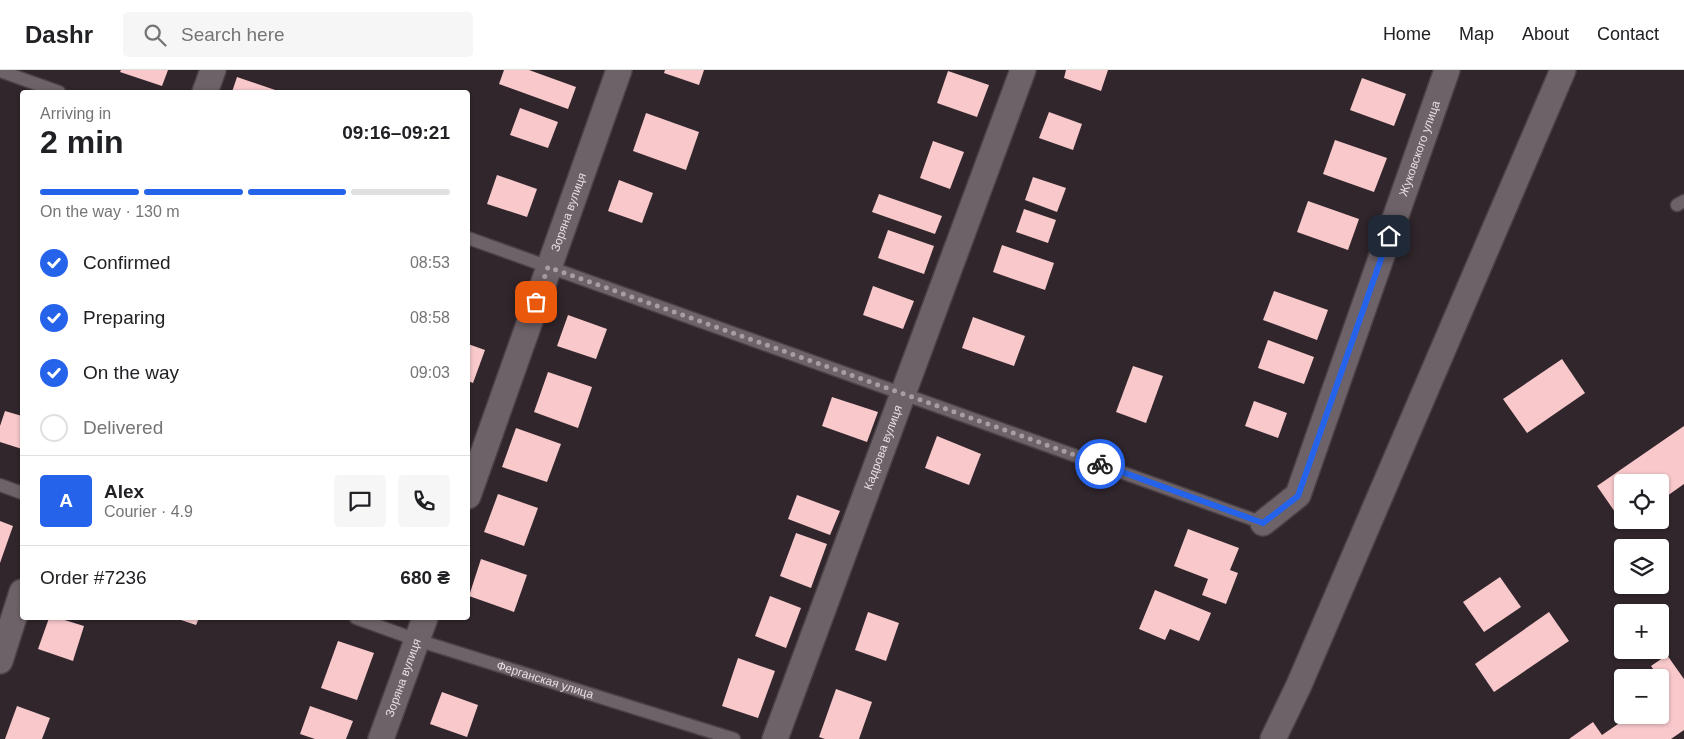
<!DOCTYPE html>
<html lang="en">
<head>
<meta charset="utf-8">
<style>
	:root { --surface:#fff; --page:#f6f6f6; --text:#202124; --muted:#757577; --line:#e0e0e0; --accent:#2563eb }
	body { margin:0; font-family:Arial,sans-serif; background:var(--page); color:var(--text); height:100vh; display:flex; flex-direction:column; font-size:19px; white-space:nowrap }
	* { box-sizing:border-box; margin:0 }
	p { font-size:16px; color:var(--muted) }
	.icon { flex:none; width:28px; height:28px; fill:none; stroke:currentColor; stroke-width:2; stroke-linecap:round; stroke-linejoin:round }
	.map { position:relative; flex:1; overflow:hidden }
	.side { position:absolute; left:20px; top:20px; width:450px; height:530px; display:flex; flex-direction:column; background:var(--surface); border-radius:5px; box-shadow:0 1px 4px #0004 }
	.side>* { flex:none }
	.buttons { position:absolute; left:1614px; top:404px; display:grid; gap:10px }
	.buttons a { display:grid; place-items:center; width:55px; height:55px; border-radius:5px; background:var(--surface); box-shadow:0 1px 4px #0004; font-size:25px }
	.pin { position:absolute; display:grid; place-items:center; width:42px; height:42px; color:#fff; margin:-21px; border-radius:10px; box-shadow:0 2px 8px #0006 }
	.courier { position:absolute; display:grid; place-items:center; width:50px; height:50px; margin:-25px; border:4px solid #2563eb; border-radius:50%; background:#fff; color:#222; box-shadow:0 1px 6px #0007 }
	.summary em { font-style:normal; font-weight:700 }
	.summary div { display:flex; flex-direction:column-reverse }
	.summary { display:flex; align-items:center; justify-content:space-between; height:85px; padding:0 20px }
	h1 { font-size:32px; font-weight:700; line-height:38px }
	.bar { display:grid; grid-template-columns:repeat(4,1fr); gap:8px 5px; align-content:center; height:60px; padding:0 20px }
	.bar i { height:6px; border-radius:4px; background:var(--line) }
	.bar .current { background:var(--accent) }
	.bar p { grid-column:span 4 }
	.line { display:flex; align-items:center; gap:12px; padding:0 20px; border-top:1px solid var(--line) }
	.line div { flex:1 }
	.round { display:grid; place-items:center; flex:none; width:52px; height:52px; border-radius:5px; background:var(--page) }
	ol { padding:0 20px; list-style:none }
	li { display:flex; align-items:center; gap:15px; height:55px }
	li p { margin-inline-start:auto }
	li .icon { padding:5px; border-radius:50%; background:var(--accent); color:#fff; stroke-width:4 }
	li:last-child { color:var(--muted) }
	li i { width:28px; height:28px; border:2px solid var(--line); border-radius:50% }
	header { display:flex; align-items:center; gap:30px; box-sizing:border-box; height:70px; padding:0 25px; background:var(--surface); border-bottom:1px solid var(--line) }
	header strong { font-size:24px }
	nav { display:flex; gap:28px; margin-inline-start:auto; font-size:18px }
	.search { width:350px; height:45px; background:var(--page); display:flex; align-items:center; gap:12px; box-sizing:border-box; padding:0 18px; border-radius:5px; color:var(--muted); font-size:19px }
	.map>svg:first-child { display:block }
</style>
</head>
<body>
<header>
<strong>Dashr</strong>
<div class="search"><svg class="icon" aria-label="search" viewBox="0 0 24 24"><circle cx="10" cy="10" r="6"/><path d="M15 15l6 6"/></svg>Search here</div>
<nav><a>Home</a><a>Map</a><a>About</a><a>Contact</a></nav>
</header>
<div class="map">
<svg width="1684" height="669" viewBox="0 0 1684 669">
	<rect width="100%" height="100%" fill="#30262c"/>
	<g fill="#f8c8cb">
		<path d="M 121,0 L 168,0 L 162,16 L 120,2 Z"/>
		<path d="M 504,0 L 529,0 L 576,17 L 568,39 L 499,14 Z"/>
		<path d="M 665,0 L 704,0 L 699,15 L 664,3 Z"/>
		<path d="M 1066,0 L 1108,0 L 1101,21 L 1064,8 Z"/>
		<path d="M 948,1 L 989,15 L 977,47 L 937,33 Z"/>
		<path d="M 237,7 L 281,22 L 232,22 Z"/>
		<path d="M 1362,8 L 1406,24 L 1394,56 L 1350,40 Z"/>
		<path d="M 520,38 L 558,52 L 548,78 L 510,65 Z"/>
		<path d="M 1049,42 L 1082,54 L 1073,80 L 1039,68 Z"/>
		<path d="M 646,43 L 699,62 L 686,100 L 633,81 Z"/>
		<path d="M 1335,70 L 1387,88 L 1374,122 L 1323,104 Z"/>
		<path d="M 933,71 L 964,82 L 950,119 L 920,108 Z"/>
		<path d="M 497,105 L 537,119 L 527,147 L 487,134 Z"/>
		<path d="M 1033,107 L 1066,118 L 1057,142 L 1025,130 Z"/>
		<path d="M 619,110 L 653,123 L 642,153 L 608,141 Z"/>
		<path d="M 879,124 L 942,146 L 935,164 L 872,142 Z"/>
		<path d="M 1308,131 L 1359,149 L 1348,180 L 1297,162 Z"/>
		<path d="M 1024,139 L 1056,150 L 1048,173 L 1016,162 Z"/>
		<path d="M 888,160 L 934,176 L 924,204 L 878,188 Z"/>
		<path d="M 1002,175 L 1054,193 L 1045,220 L 993,202 Z"/>
		<path d="M 873,216 L 914,231 L 903,259 L 863,245 Z"/>
		<path d="M 1274,221 L 1328,240 L 1317,270 L 1263,250 Z"/>
		<path d="M 568,245 L 607,259 L 596,289 L 557,276 Z"/>
		<path d="M 973,247 L 1025,266 L 1014,296 L 962,278 Z"/>
		<path d="M 1268,270 L 1314,287 L 1304,314 L 1258,298 Z"/>
		<path d="M 468,274 L 485,280 L 473,313 L 468,311 Z"/>
		<path d="M 1562,289 L 1585,323 L 1527,363 L 1503,329 Z"/>
		<path d="M 1133,296 L 1163,306 L 1146,353 L 1116,342 Z"/>
		<path d="M 548,302 L 592,317 L 578,358 L 534,342 Z"/>
		<path d="M 832,327 L 878,342 L 867,372 L 822,356 Z"/>
		<path d="M 1254,331 L 1287,343 L 1278,368 L 1245,356 Z"/>
		<path d="M 5,341 L 22,346 L 22,379 L 0,372 L 0,356 Z"/>
		<path d="M 1684,356 L 1684,414 L 1660,431 L 1660,412 L 1622,412 L 1622,450 L 1632,450 L 1624,455 L 1597,416 Z"/>
		<path d="M 516,358 L 561,374 L 547,412 L 502,397 Z"/>
		<path d="M 937,366 L 981,384 L 969,415 L 925,398 Z"/>
		<path d="M 498,424 L 538,438 L 524,476 L 484,462 Z"/>
		<path d="M 797,425 L 840,441 L 830,465 L 788,449 Z"/>
		<path d="M 0,451 L 13,456 L 0,493 Z"/>
		<path d="M 1188,459 L 1239,478 L 1230,500 L 1238,503 L 1226,534 L 1202,525 L 1208,509 L 1174,496 Z"/>
		<path d="M 796,463 L 827,474 L 811,518 L 780,506 Z"/>
		<path d="M 481,489 L 527,505 L 514,542 L 469,526 Z"/>
		<path d="M 1500,507 L 1521,537 L 1484,562 L 1463,532 Z"/>
		<path d="M 1155,520 L 1211,543 L 1199,571 L 1170,559 L 1165,570 L 1139,559 Z"/>
		<path d="M 770,526 L 801,538 L 786,578 L 755,566 Z"/>
		<path d="M 868,542 L 899,553 L 886,591 L 855,580 Z"/>
		<path d="M 1549,542 L 1569,571 L 1494,622 L 1475,594 Z"/>
		<path d="M 49,548 L 58,548 L 84,556 L 73,591 L 38,579 Z"/>
		<path d="M 175,548 L 199,548 L 196,555 Z"/>
		<path d="M 338,571 L 374,583 L 357,630 L 321,618 Z"/>
		<path d="M 1667,585 L 1684,609 L 1684,660 L 1671,669 L 1569,669 L 1593,652 L 1602,665 L 1631,645 L 1660,645 L 1660,625 L 1668,620 L 1651,596 Z"/>
		<path d="M 738,588 L 775,601 L 758,648 L 722,636 Z"/>
		<path d="M 836,619 L 872,632 L 859,669 L 825,669 L 819,667 Z"/>
		<path d="M 442,622 L 478,635 L 467,667 L 430,654 Z"/>
		<path d="M 17,636 L 50,648 L 42,669 L 5,669 Z"/>
		<path d="M 310,636 L 353,651 L 346,669 L 315,669 L 300,664 Z"/>
	</g>
	<g fill="none" stroke-linecap="round" stroke-linejoin="round">
		<defs>
			<g id="service">
				<path d="M 0,1 L 59,22"/>
				<path d="M 1677,135 L 1684,131"/>
				<path d="M 468,168 L 1263,453"/>
				<path d="M 0,415 L 22,423"/>
				<path id="s1" d="M 356,548 L 417,570 L 734,669"/>
			</g>
			<g id="minor">
				<path d="M 205,22 L 213,0"/>
				<path id="s2" d="M 468,426 L 619,0"/>
				<path id="s3" d="M 1263,453 L 1298,425 L 1447,0"/>
				<path d="M 0,591 L 22,522"/>
				<path id="s4" d="M 381,669 L 425,548"/>
				<path id="s5" d="M 775,669 L 1023,0"/>
				<path d="M 1273,669 L 1299,615 L 1563,0"/>
			</g>
		</defs>
		<use href="#service" stroke="#494145" stroke-width="15"/>
		<use href="#minor" stroke="#494145" stroke-width="28"/>
		<use href="#service" stroke="#6d6268" stroke-width="12"/>
		<use href="#minor" stroke="#6d6268" stroke-width="25"/>
	</g>
	<g fill="none" stroke-linecap="round" stroke-linejoin="round">
		<path stroke="#a69ea2" stroke-width="5" stroke-dasharray="0 9" d="M 536,232 L 548,197 L 1100,394"/>
		<path stroke="#2563eb" stroke-width="6" d="M 1100,394 L 1263,453 L 1298,426 L 1389,166"/>
	</g>
	<g text-anchor="middle" stroke-width="5" stroke-linejoin="round" paint-order="stroke">
		<g font-size="12" fill="#e5dfe2" stroke="#151113">
			<text dy="4" stroke="none"><textPath href="#s3" startOffset="412">Жуковского улица</textPath></text>
			<text dy="4" stroke="none"><textPath href="#s2" startOffset="301">Зоряна вулиця</textPath></text>
			<text dy="4" stroke="none"><textPath href="#s5" startOffset="311">Кадрова вулиця</textPath></text>
			<text dy="4" stroke="none"><textPath href="#s4" startOffset="65">Зоряна вулиця</textPath></text>
			<text dy="4" stroke="none"><textPath href="#s1" startOffset="199">Ферганская улица</textPath></text>
		</g>
	</g>
</svg>
<div class="buttons">
<a><svg class="icon" aria-label="locate" viewBox="0 0 24 24"><circle cx="12" cy="12" r="6"/><path d="M12 2v4M12 18v4M2 12h4M18 12h4"/></svg></a>
<a><svg class="icon" aria-label="layers" viewBox="0 0 24 24"><path d="M12 4l9 5-9 5-9-5zM3 14l9 5 9-5"/></svg></a>
<a>+</a>
<a>−</a>
</div>
<div class="pin" style="left:536px;top:232px;background:#ea580c"><svg class="icon" aria-label="bag" viewBox="0 0 24 24"><path d="M5 8h14l-1 12H6zM9 8a3 3 0 0 1 6 0"/></svg></div>
<div class="pin" style="left:1389px;top:166px;background:#1f2937"><svg class="icon" aria-label="home" viewBox="0 0 24 24"><path d="M3 11l9-7 9 7M6 9v11h12V9"/></svg></div>
<div class="courier" style="left:1100px;top:394px"><svg class="icon" aria-label="bike" viewBox="0 0 24 24"><circle cx="6" cy="16" r="4"/><circle cx="18" cy="16" r="4"/><path d="M6 16l4-8h5l3 8M10 8l3 8H6M13 5h3"/></svg></div>
<section class="side">
<div class="summary"><div><h1>2 min</h1><p>Arriving in</p></div><em>09:16–09:21</em></div>
<div class="bar"><i class="current"></i><i class="current"></i><i class="current"></i><i></i><p>On the way · 130 m</p></div>
<ol>
<li><svg class="icon" aria-label="check" viewBox="0 0 24 24"><path d="M5 12l5 5 9-10"/></svg>Confirmed<p>08:53</p></li>
<li><svg class="icon" aria-label="check" viewBox="0 0 24 24"><path d="M5 12l5 5 9-10"/></svg>Preparing<p>08:58</p></li>
<li><svg class="icon" aria-label="check" viewBox="0 0 24 24"><path d="M5 12l5 5 9-10"/></svg>On the way<p>09:03</p></li>
<li><i></i>Delivered</li>
</ol>
<div class="line" style="height:90px"><b class="round" style="background:var(--accent);color:#fff">A</b><div><b>Alex</b><p>Courier · 4.9</p></div><a class="round"><svg class="icon" aria-label="chat" viewBox="0 0 24 24"><path d="M4 5h16v11H9l-5 4z"/></svg></a><a class="round"><svg class="icon" aria-label="phone" viewBox="0 0 24 24"><path d="M5 4h4l2 5-3 2q2 4 5 5l2-3 5 2v4C11 20 4 13 5 4z"/></svg></a></div>
<div class="line" style="height:65px"><div>Order #7236</div><b>680 ₴</b></div>
</section>
</div>
</body>
</html>
